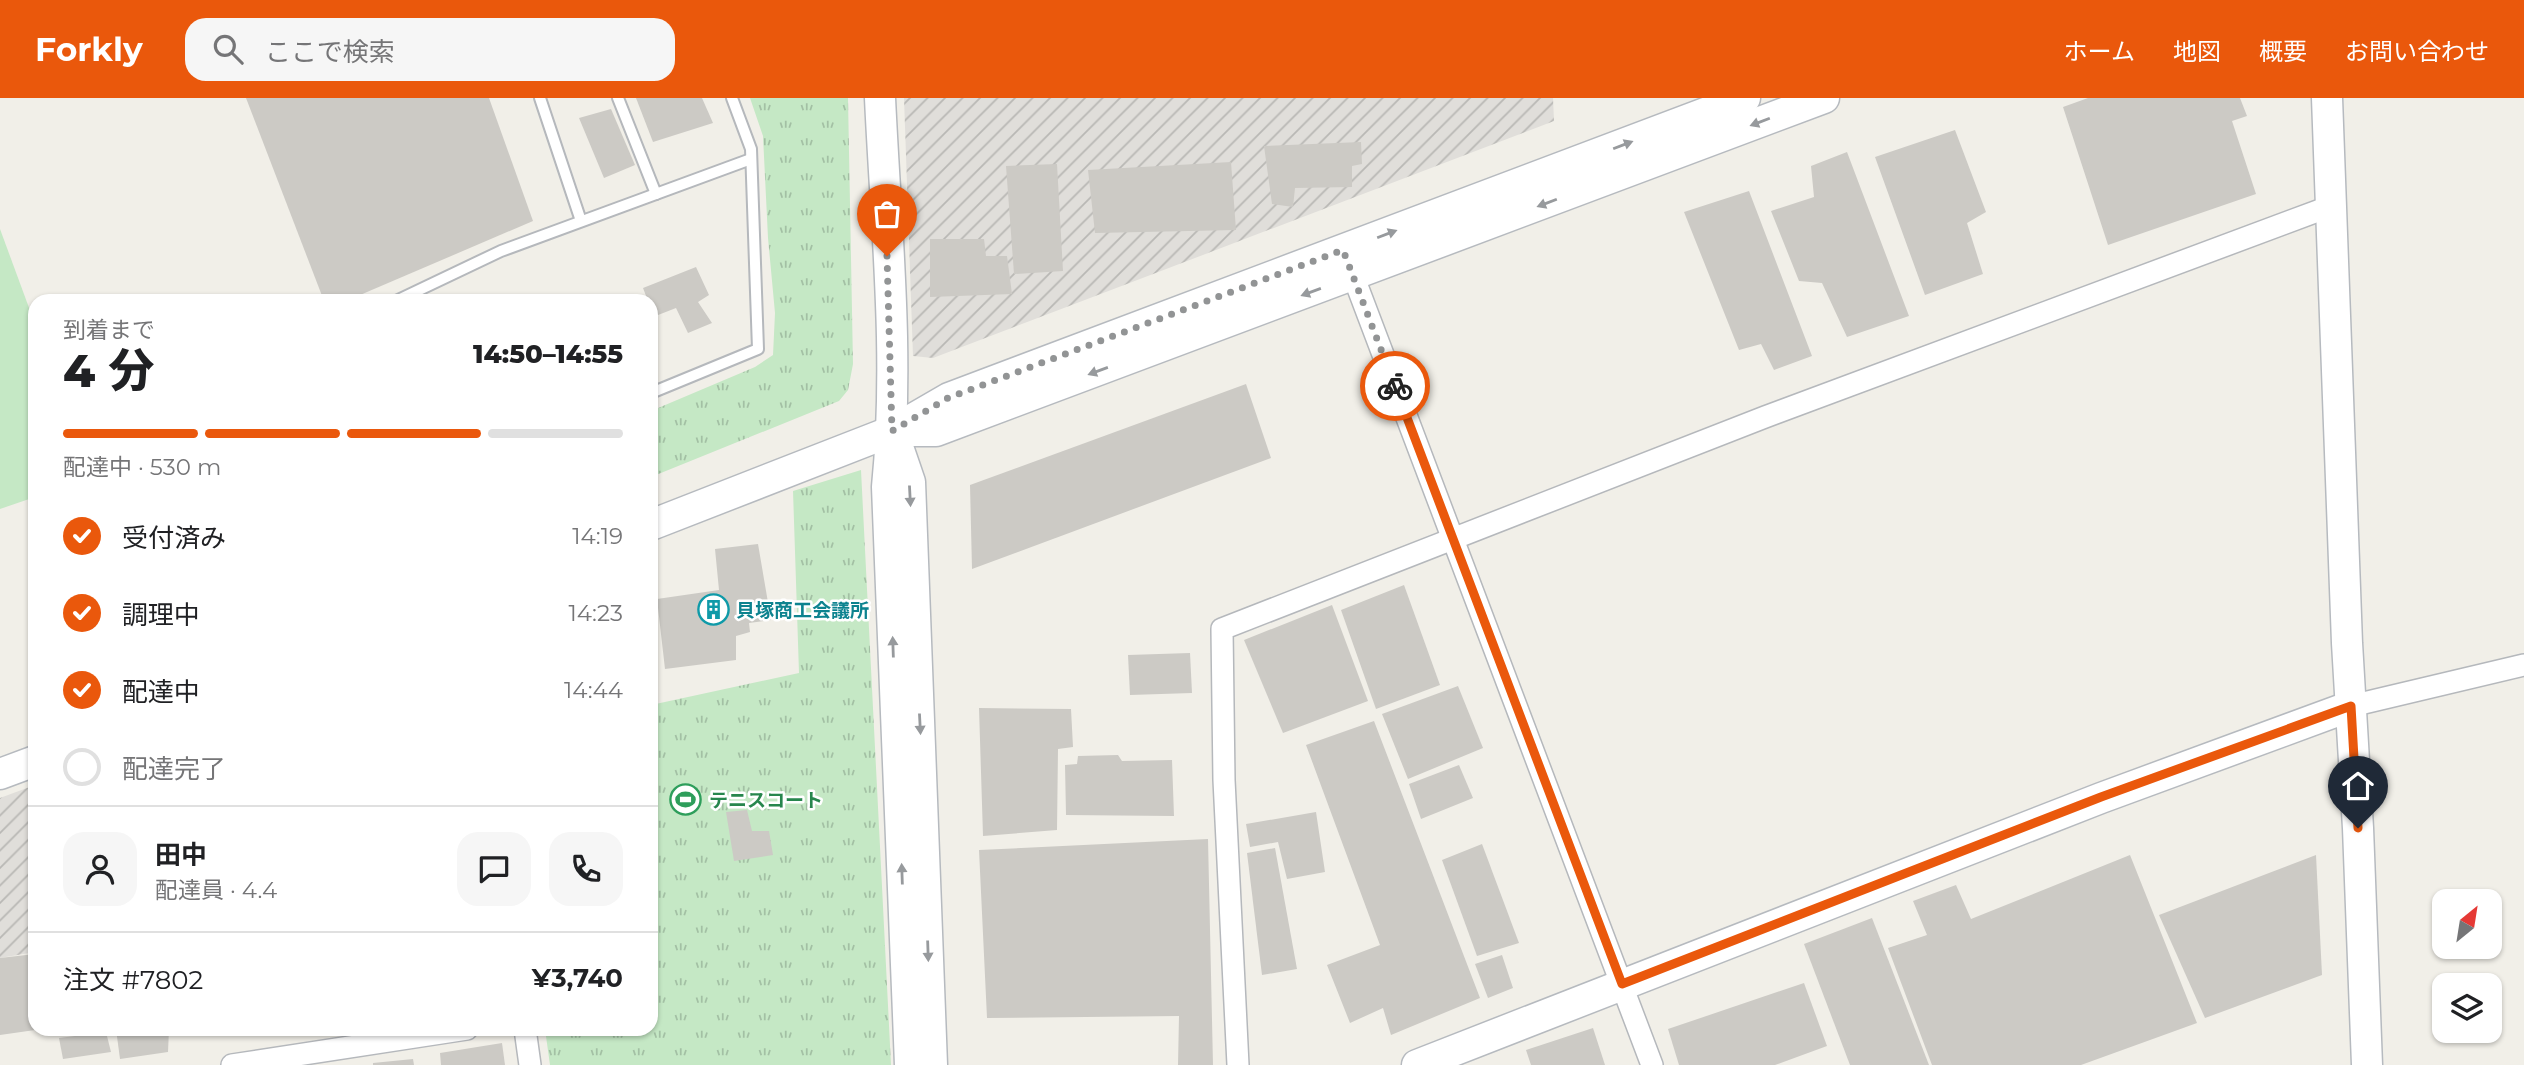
<!DOCTYPE html>
<html lang="ja">
<head>
<meta charset="utf-8">
<style>
	:root { --surface:#fff; --page:#f6f6f6; --text:#202124; --muted:#757577; --line:#e0e0e0; --accent:#ea580c }
	body { margin:0; font-family:Montserrat,"Noto Sans JP",sans-serif; background:var(--page); color:var(--text); height:100vh; display:flex; flex-direction:column; font-size:26px; white-space:nowrap }
	* { box-sizing:border-box; margin:0 }
	p { font-size:23px; color:var(--muted) }
	.icon { flex:none; width:38px; height:38px; fill:none; stroke:currentColor; stroke-width:2; stroke-linecap:round; stroke-linejoin:round }
	.map { position:relative; flex:1; overflow:hidden }
	.drawer { position:absolute; left:28px; top:196px; width:630px; height:742px; display:flex; flex-direction:column; background:var(--surface); border-radius:21px; box-shadow:0 2px 5px #0004 }
	.drawer>* { flex:none }
	.needle { width:46px; rotate:30deg }
	.fabs { position:absolute; left:2432px; top:791px; display:grid; gap:14px }
	.fabs a { display:grid; place-items:center; width:70px; height:70px; border-radius:14px; background:var(--surface); box-shadow:0 2px 5px #0004; font-size:35px }
	.pin { position:absolute; display:grid; place-items:center; width:60px; height:60px; color:#fff; margin:-72px -30px; border-radius:50% 50% 50% 0; rotate:-45deg; box-shadow:0 0 7px #0007 }
	.pin .icon { rotate:45deg }
	.courier { position:absolute; display:grid; place-items:center; width:70px; height:70px; margin:-35px; border:5px solid #ea580c; border-radius:50%; background:#fff; color:#222; box-shadow:0 2px 9px #0007 }
	.head em { font-style:normal; font-weight:800 }
	.head div { display:flex; flex-direction:column-reverse }
	.head { display:flex; align-items:center; justify-content:space-between; height:119px; padding:0 35px }
	h1 { font-size:46px; font-weight:800; line-height:52px }
	.bar { display:grid; grid-template-columns:repeat(4,1fr); gap:10px 7px; align-content:center; height:84px; padding:0 35px }
	.bar i { height:9px; border-radius:5px; background:var(--line) }
	.bar .active { background:var(--accent) }
	.bar p { grid-column:span 4 }
	.line { display:flex; align-items:center; gap:18px; padding:0 35px; border-top:2px solid var(--line) }
	.line div { flex:1 }
	.round { display:grid; place-items:center; flex:none; width:74px; height:74px; border-radius:21px; background:var(--page) }
	ol { padding:0 35px; list-style:none }
	li { display:flex; align-items:center; gap:21px; height:77px }
	li p { margin-inline-start:auto }
	li .icon { padding:7px; border-radius:50%; background:var(--accent); color:#fff; stroke-width:4 }
	li:last-child { color:var(--muted) }
	li i { width:38px; height:38px; border:4px solid var(--line); border-radius:50% }
	header { display:flex; align-items:center; gap:42px; box-sizing:border-box; height:98px; padding:0 35px; background:var(--accent); color:#fff }
	header strong { font-size:33px }
	nav { display:flex; gap:38px; margin-inline-start:auto; font-size:24px }
	.search { width:490px; height:63px; background:var(--page); display:flex; align-items:center; gap:18px; box-sizing:border-box; padding:0 24px; border-radius:21px; color:var(--muted); font-size:26px }
	.map>svg:first-child { display:block }
</style>
</head>
<body>
<header>
<strong>Forkly</strong>
<div class="search"><svg class="icon" aria-label="search" viewBox="0 0 24 24"><circle cx="10" cy="10" r="6"/><path d="M15 15l6 6"/></svg>ここで検索</div>
<nav><a>ホーム</a><a>地図</a><a>概要</a><a>お問い合わせ</a></nav>
</header>
<div class="map">
<svg width="2524" height="967" viewBox="0 0 2524 967">
	<defs>
		<pattern id="industrial-furrows" width="10" height="10" patternUnits="userSpaceOnUse" patternTransform="scale(1.75)"><rect width="10" height="10" fill="#e0deda"/><path d="M-1 1l2-2M0 10L10 0M9 11l2-2" fill="none" stroke="#b9b8b5"/></pattern>
		<pattern id="park-tufts" width="24" height="20" patternUnits="userSpaceOnUse" patternTransform="scale(1.75)"><rect width="24" height="20" fill="#c5e8c5"/><path d="M3 7l-1-3M5 7V3M7 7l1-3M15 17l-1-3M17 17v-4M19 17l1-3" fill="none" stroke="#a3c0a4"/></pattern>
	</defs>
	<rect width="100%" height="100%" fill="#f1efe8"/>
	<g fill="url(#industrial-furrows)">
		<path d="M 904,0 L 1553,0 L 1554,23 L 933,260 L 913,258 Z"/>
		<path d="M 35,687 L 35,854 L 0,860 L 0,700 Z"/>
	</g>
	<path fill="#c5e8c5" d="M 0,131 L 35,226 L 35,399 L 0,411 Z"/>
	<g fill="url(#park-tufts)">
		<path d="M 750,0 L 848,0 L 853,266 L 848,292 L 839,303 L 651,379 L 651,313 L 755,269 L 773,257 L 775,215 L 768,140 L 763,38 Z"/>
		<path d="M 861,372 L 891,967 L 550,967 L 545,931 L 651,931 L 651,607 L 799,575 L 793,393 Z"/>
	</g>
	<g fill="#cccac5">
		<path d="M 246,0 L 489,0 L 533,123 L 346,203 L 324,203 Z"/>
		<path d="M 636,0 L 702,0 L 713,25 L 653,44 Z"/>
		<path d="M 2088,0 L 2240,0 L 2247,18 L 2232,23 L 2256,96 L 2108,147 L 2063,9 Z"/>
		<path d="M 611,11 L 635,67 L 604,80 L 579,20 Z"/>
		<path d="M 1955,32 L 1986,114 L 1967,125 L 1983,176 L 1925,197 L 1875,59 Z"/>
		<path d="M 1361,44 L 1362,66 L 1352,68 L 1352,89 L 1295,90 L 1293,109 L 1272,106 L 1264,48 Z"/>
		<path d="M 1847,54 L 1909,218 L 1847,239 L 1822,185 L 1799,183 L 1771,113 L 1814,99 L 1811,68 Z"/>
		<path d="M 1231,64 L 1236,132 L 1095,135 L 1088,72 Z"/>
		<path d="M 1057,66 L 1063,173 L 1014,176 L 1006,68 Z"/>
		<path d="M 1749,93 L 1812,258 L 1774,272 L 1761,246 L 1739,252 L 1684,114 Z"/>
		<path d="M 930,141 L 984,141 L 986,158 L 1007,158 L 1012,196 L 930,199 Z"/>
		<path d="M 696,169 L 709,197 L 698,204 L 712,225 L 688,235 L 676,210 L 653,219 L 651,203 L 648,203 L 643,190 Z"/>
		<path d="M 1246,286 L 1271,360 L 972,471 L 970,387 Z"/>
		<path d="M 758,446 L 771,522 L 749,525 L 750,534 L 736,538 L 736,562 L 665,571 L 657,501 L 719,492 L 715,451 Z"/>
		<path d="M 1404,487 L 1440,587 L 1376,611 L 1341,512 Z"/>
		<path d="M 1332,507 L 1368,603 L 1283,635 L 1244,542 Z"/>
		<path d="M 1190,555 L 1192,595 L 1130,597 L 1128,557 Z"/>
		<path d="M 1458,588 L 1483,650 L 1408,681 L 1382,616 Z"/>
		<path d="M 979,610 L 1071,611 L 1073,649 L 1058,651 L 1057,732 L 983,738 Z"/>
		<path d="M 1374,623 L 1480,900 L 1391,937 L 1383,910 L 1350,925 L 1327,867 L 1380,847 L 1306,647 Z"/>
		<path d="M 1118,657 L 1122,663 L 1172,662 L 1174,718 L 1066,717 L 1065,667 L 1077,666 L 1078,658 Z"/>
		<path d="M 1459,667 L 1473,700 L 1421,721 L 1409,686 Z"/>
		<path d="M 747,712 L 752,733 L 769,733 L 773,757 L 734,763 L 726,714 Z"/>
		<path d="M 1316,714 L 1325,774 L 1287,781 L 1278,744 L 1250,749 L 1246,726 Z"/>
		<path d="M 1208,741 L 1213,967 L 1178,967 L 1179,918 L 987,920 L 979,752 Z"/>
		<path d="M 1482,746 L 1519,845 L 1477,858 L 1442,762 Z"/>
		<path d="M 1275,750 L 1297,871 L 1262,877 L 1247,755 Z"/>
		<path d="M 2130,757 L 2197,925 L 2081,967 L 1932,967 L 1888,850 L 1927,837 L 1913,803 L 1956,787 L 1971,821 Z"/>
		<path d="M 2316,757 L 2322,877 L 2205,920 L 2159,817 Z"/>
		<path d="M 1872,820 L 1929,967 L 1850,967 L 1804,846 Z"/>
		<path d="M 35,856 L 35,932 L 0,937 L 0,860 Z"/>
		<path d="M 1502,857 L 1513,890 L 1488,900 L 1475,866 Z"/>
		<path d="M 1804,885 L 1827,948 L 1775,967 L 1679,967 L 1668,931 Z"/>
		<path d="M 1593,930 L 1605,967 L 1531,967 L 1526,952 Z"/>
		<path d="M 116,931 L 169,931 L 168,954 L 120,961 Z"/>
		<path d="M 106,934 L 111,954 L 63,961 L 59,940 Z"/>
		<path d="M 502,945 L 505,967 L 441,967 L 440,955 Z"/>
		<path d="M 413,961 L 414,967 L 373,967 L 373,965 Z"/>
	</g>
	<g fill="none" stroke-linecap="round" stroke-linejoin="round">
		<defs>
			<g id="lane">
				<path d="M 540,0 L 581,123"/>
				<path d="M 618,0 L 656,96"/>
				<path d="M 396,203 L 501,153 L 751,61"/>
				<path d="M 651,295 L 758,251 L 751,51 L 732,0"/>
			</g>
			<g id="street">
				<path d="M 1348,164 L 1652,967"/>
				<path d="M 2351,608 L 2524,567"/>
				<path d="M 525,931 L 530,967"/>
				<path d="M 232,967 L 467,931"/>
				<path d="M 1238,967 L 1224,682 L 1222,531 L 1765,319 L 2331,108"/>
			</g>
			<g id="secondary">
				<path d="M 880,0 C 886,129 900,260 887,389 L 910,967"/>
				<path d="M 2327,0 L 2347,545 L 2358,730 L 2367,967"/>
				<path d="M 893,333 L 936,333 L 1824,0"/>
				<path d="M 896,343 L 910,384 L 932,967"/>
				<path d="M 651,427 L 892,333 L 949,300 L 1745,0"/>
				<path d="M 0,676 L 35,663"/>
				<path d="M 1417,967 L 2101,700 L 2351,608"/>
			</g>
		</defs>
		<use href="#lane" stroke="#b5b8bc" stroke-width="14"/>
		<use href="#street" stroke="#b5b8bc" stroke-width="24"/>
		<use href="#secondary" stroke="#b6babf" stroke-width="33"/>
		<use href="#lane" stroke="#fff" stroke-width="10"/>
		<use href="#street" stroke="#fff" stroke-width="21"/>
		<use href="#secondary" stroke="#fff" stroke-width="30"/>
	</g>
	<defs><path id="oneway-solid" d="M-6-.8H1V-3.2L6.5 0L1 3.2V.8H-6Z" transform="scale(1.75)"/></defs>
	<g fill="#979a9d">
		<use href="#oneway-solid" transform="translate(1760 24) rotate(159)"/>
		<use href="#oneway-solid" transform="translate(1623 47) rotate(-21)"/>
		<use href="#oneway-solid" transform="translate(1547 105) rotate(159)"/>
		<use href="#oneway-solid" transform="translate(1387 136) rotate(-21)"/>
		<use href="#oneway-solid" transform="translate(1311 194) rotate(160)"/>
		<use href="#oneway-solid" transform="translate(1098 273) rotate(160)"/>
		<use href="#oneway-solid" transform="translate(910 398) rotate(87)"/>
		<use href="#oneway-solid" transform="translate(893 549) rotate(-92)"/>
		<use href="#oneway-solid" transform="translate(920 626) rotate(87)"/>
		<use href="#oneway-solid" transform="translate(902 776) rotate(-92)"/>
		<use href="#oneway-solid" transform="translate(928 853) rotate(88)"/>
	</g>
	<g fill="none" stroke-linecap="round" stroke-linejoin="round">
		<path stroke="#929495" stroke-width="7" stroke-dasharray="0 12.6" d="M 887,158 L 892,333 L 948,300 L 1343,152 L 1395,288"/>
		<path stroke="#ea580c" stroke-width="9" d="M 1395,288 L 1622,886 L 2101,699 L 2351,608 L 2358,730"/>
	</g>
	<defs>
		<symbol id="building-ring" viewBox="-11 -11 22 22"><circle r="9.5" fill="#fff" stroke="#0f9aa8" stroke-width="1.5"/><path d="M-4-6H4V6H1V3H-1V6H-4ZM-2.5-4.3h1.7v1.8h-1.7ZM.8-4.3h1.7v1.8H.8ZM-2.5-1h1.7V.8h-1.7ZM.8-1h1.7V.8H.8Z" fill="#0f9aa8"/></symbol>
		<symbol id="stadium-ring" viewBox="-11 -11 22 22"><circle r="9.5" fill="#fff" stroke="#2e9e5b" stroke-width="1.5"/><path d="M0-5a6.5 5 0 1 0 0 10a6.5 5 0 1 0 0-10ZM-3.5-1.8h7v3.6h-7Z" fill="#2e9e5b"/></symbol>
	</defs>
	<g fill-rule="evenodd">
		<use href="#building-ring" x="696" y="494" width="35" height="35"/>
		<use href="#stadium-ring" x="668" y="684" width="35" height="35"/>
	</g>
	<g text-anchor="middle" stroke-width="5" stroke-linejoin="round" paint-order="stroke">
		<g font-size="19" font-weight="bold" fill="#0d838f" stroke="#fff" text-anchor="start">
			<text x="736" y="519">貝塚商工会議所</text>
		</g>
		<g font-size="19" font-weight="bold" fill="#27864d" stroke="#fff" text-anchor="start">
			<text x="709" y="709">テニスコート</text>
		</g>
	</g>
</svg>
<div class="fabs">
<a><svg class="needle" viewBox="-14 -14 28 28"><path d="M0-13l5 13h-10z" fill="#e53935"/><path d="M0 13l5-13h-10z" fill="#757577"/></svg></a>
<a><svg class="icon" aria-label="layers" viewBox="0 0 24 24"><path d="M12 4l9 5-9 5-9-5zM3 14l9 5 9-5"/></svg></a>
</div>
<div class="pin" style="left:887px;top:158px;background:#ea580c"><svg class="icon" aria-label="bag" viewBox="0 0 24 24"><path d="M5 8h14l-1 12H6zM9 8a3 3 0 0 1 6 0"/></svg></div>
<div class="pin" style="left:2358px;top:730px;background:#1f2937"><svg class="icon" aria-label="home" viewBox="0 0 24 24"><path d="M3 11l9-7 9 7M6 9v11h12V9"/></svg></div>
<div class="courier" style="left:1395px;top:288px"><svg class="icon" aria-label="bike" viewBox="0 0 24 24"><circle cx="6" cy="16" r="4"/><circle cx="18" cy="16" r="4"/><path d="M6 16l4-8h5l3 8M10 8l3 8H6M13 5h3"/></svg></div>
<section class="drawer">
<div class="head"><div><h1>4 分</h1><p>到着まで</p></div><em>14:50–14:55</em></div>
<div class="bar"><i class="active"></i><i class="active"></i><i class="active"></i><i></i><p>配達中 · 530 m</p></div>
<ol>
<li><svg class="icon" aria-label="check" viewBox="0 0 24 24"><path d="M5 12l5 5 9-10"/></svg>受付済み<p>14:19</p></li>
<li><svg class="icon" aria-label="check" viewBox="0 0 24 24"><path d="M5 12l5 5 9-10"/></svg>調理中<p>14:23</p></li>
<li><svg class="icon" aria-label="check" viewBox="0 0 24 24"><path d="M5 12l5 5 9-10"/></svg>配達中<p>14:44</p></li>
<li><i></i>配達完了</li>
</ol>
<div class="line" style="height:126px"><a class="round"><svg class="icon" aria-label="person" viewBox="0 0 24 24"><circle cx="12" cy="8" r="4"/><path d="M4 21q1-7 8-7t8 7"/></svg></a><div><b>田中</b><p>配達員 · 4.4</p></div><a class="round"><svg class="icon" aria-label="chat" viewBox="0 0 24 24"><path d="M4 5h16v11H9l-5 4z"/></svg></a><a class="round"><svg class="icon" aria-label="phone" viewBox="0 0 24 24"><path d="M5 4h4l2 5-3 2q2 4 5 5l2-3 5 2v4C11 20 4 13 5 4z"/></svg></a></div>
<div class="line" style="height:91px"><div>注文 #7802</div><b>¥3,740</b></div>
</section>
</div>
</body>
</html>
